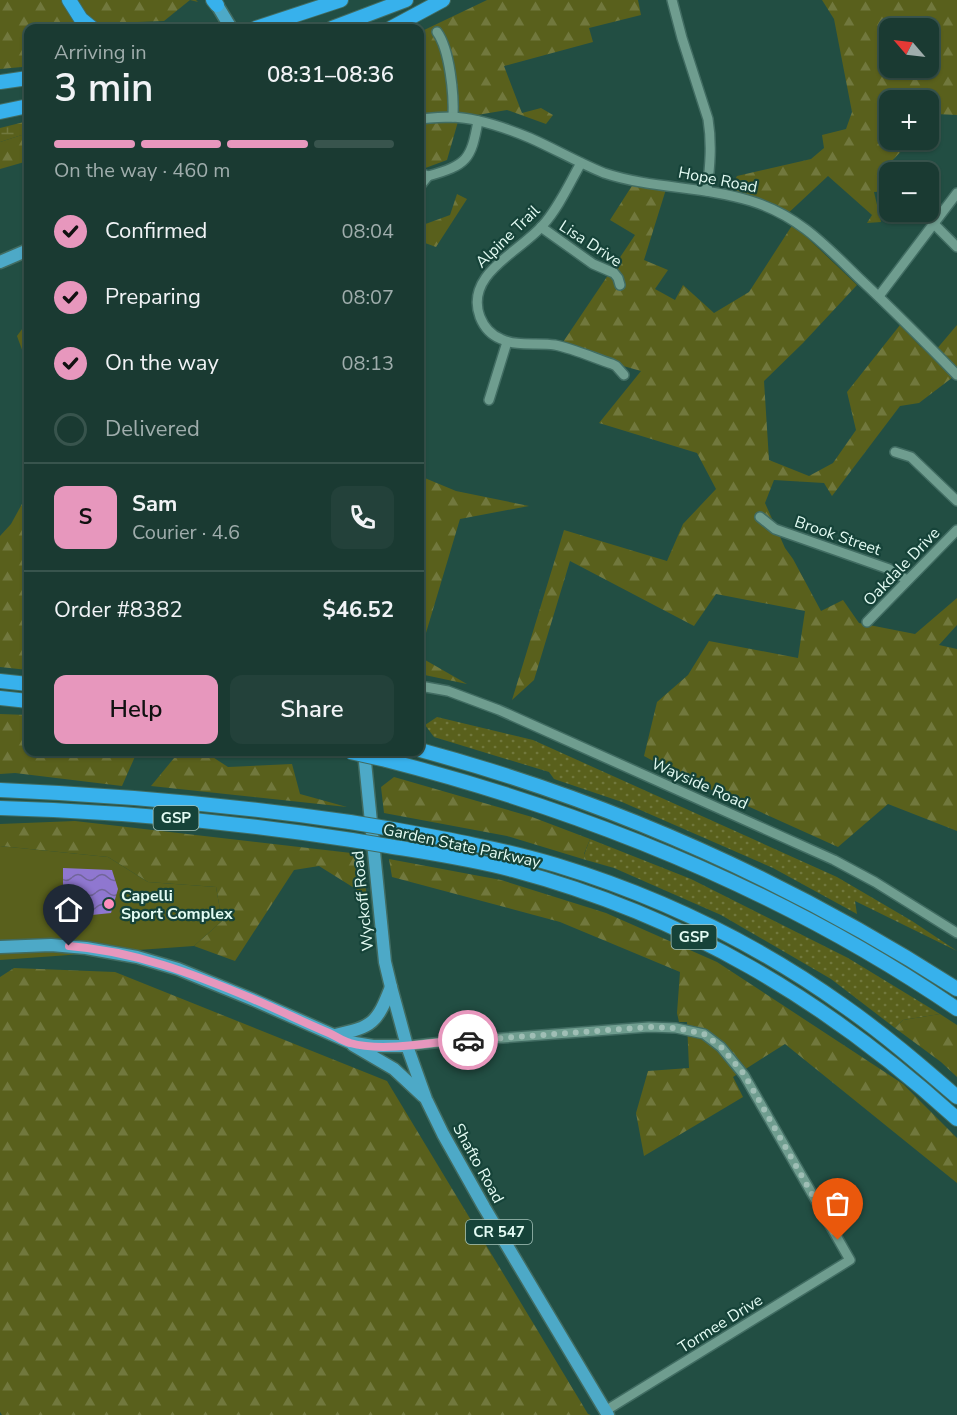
<!DOCTYPE html>
<html lang="en">
<head>
<meta charset="utf-8">
<style>
	:root { --surface:#1a3a32; --page:#23413a; --text:#f1f3f6; --muted:#9fadac; --line:#38544d; --accent:#e797bd }
	body { margin:0; font-family:"Nunito Sans",sans-serif; background:var(--page); color:var(--text); height:100vh; display:flex; flex-direction:column; font-size:22px; white-space:nowrap }
	* { box-sizing:border-box; margin:0 }
	p { font-size:20px; color:var(--muted) }
	.icon { flex:none; width:33px; height:33px; fill:none; stroke:currentColor; stroke-width:2; stroke-linecap:round; stroke-linejoin:round }
	.map { position:relative; flex:1; overflow:hidden }
	.panel { position:absolute; left:24px; top:24px; width:400px; height:732px; display:flex; flex-direction:column; background:var(--surface); border-radius:12px; box-shadow:0 2px 4px #0004,0 0 0 2px var(--line) }
	.panel>* { flex:none }
	.needle { width:39px; rotate:298deg }
	.controls { position:absolute; left:879px; top:18px; display:grid; gap:12px }
	.controls a { display:grid; place-items:center; width:60px; height:60px; border-radius:12px; background:var(--surface); box-shadow:0 2px 4px #0004,0 0 0 2px var(--line); font-size:30px }
	.pin { position:absolute; display:grid; place-items:center; width:51px; height:51px; color:#fff; margin:-62px -26px; border-radius:50% 50% 50% 0; rotate:-45deg; box-shadow:0 0 6px #0007 }
	.pin .icon { rotate:45deg }
	.courier { position:absolute; display:grid; place-items:center; width:60px; height:60px; margin:-30px; border:4px solid #e797bd; border-radius:50%; background:#fff; color:#222; box-shadow:0 2px 8px #0007 }
	.summary em { font-style:normal; font-weight:600 }
	.summary div { display:flex; flex-direction:column-reverse }
	.summary { display:flex; align-items:center; justify-content:space-between; height:102px; padding:0 30px }
	h1 { font-size:39px; font-weight:600; line-height:45px }
	.bar { display:grid; grid-template-columns:repeat(4,1fr); gap:9px 6px; align-content:center; height:72px; padding:0 30px }
	.bar i { height:8px; border-radius:4px; background:var(--line) }
	.bar .current { background:var(--accent) }
	.bar p { grid-column:span 4 }
	.line { display:flex; align-items:center; gap:15px; padding:0 30px; border-top:2px solid var(--line) }
	.line div { flex:1 }
	.round { display:grid; place-items:center; flex:none; width:63px; height:63px; border-radius:12px; background:var(--page) }
	ol { padding:0 30px; list-style:none }
	li { display:flex; align-items:center; gap:18px; height:66px }
	li p { margin-inline-start:auto }
	li .icon { padding:6px; border-radius:50%; background:var(--accent); color:#111; stroke-width:4 }
	li:last-child { color:var(--muted) }
	li i { width:33px; height:33px; border:3px solid var(--line); border-radius:50% }
	.primary-button { display:flex; gap:12px; margin-top:auto; padding:12px 30px }
	.primary-button a { flex:1; height:69px; border-radius:12px; background:var(--accent); color:#111; font-size:24px; font-weight:600; line-height:69px; text-align:center }
	.primary-button a+a { background:var(--page); color:var(--text) }
	.map>svg:first-child { display:block }
</style>
</head>
<body>
<div class="map">
<svg width="957" height="1415" viewBox="0 0 957 1415">
	<defs>
		<pattern id="grass-dots" width="8" height="8" patternUnits="userSpaceOnUse" patternTransform="scale(1.5)"><rect width="8" height="8" fill="#59601c"/><path d="M2 2h.1M6 6h.1" fill="none" stroke="#71783d" stroke-width="1.8" stroke-linecap="round"/></pattern>
		<pattern id="forest-firs" width="22" height="20" patternUnits="userSpaceOnUse" patternTransform="scale(1.5)"><rect width="22" height="20" fill="#59601c"/><path d="M5 1l3.5 6h-7zM16 11l3.5 6h-7z" fill="#71783d"/></pattern>
		<pattern id="wetland-marsh" width="20" height="14" patternUnits="userSpaceOnUse" patternTransform="scale(1.5)"><rect width="20" height="14" fill="#59601c"/><path d="M1 5h8M5 5V1M11 12h8M15 12V8" fill="none" stroke="#71783d"/></pattern>
		<pattern id="water-waves" width="16" height="10" patternUnits="userSpaceOnUse" patternTransform="scale(1.5)"><rect width="16" height="10" fill="#8f77d0"/><path d="M0 5q4-4 8 0t8 0" fill="none" stroke="#71659a"/></pattern>
	</defs>
	<rect width="100%" height="100%" fill="#224e43"/>
	<g fill="url(#grass-dots)">
		<path d="M 437,717 L 533,740 L 837,877 L 912,921 L 957,951 L 855,901 L 857,914 L 773,868 L 622,802 L 554,779 L 549,772 L 434,737 L 425,725 Z"/>
		<path d="M 590,839 L 691,879 L 848,958 L 940,1014 L 903,1020 L 895,1028 L 831,979 L 721,915 L 614,868 L 586,860 L 584,855 Z"/>
	</g>
	<g fill="url(#forest-firs)" fill-rule="evenodd">
		<path d="M 0,0 L 196,0 L 198,2 L 190,0 L 164,21 L 111,23 L 101,28 L 28,28 L 28,64 L 22,67 L 0,69 Z"/>
		<path d="M 487,0 L 638,0 L 641,15 L 589,28 L 593,42 L 504,66 L 522,113 L 541,108 L 553,115 L 546,124 L 507,110 L 459,118 L 447,160 L 420,170 L 420,32 Z"/>
		<path d="M 822,0 L 957,0 L 957,115 L 936,114 L 929,122 L 928,100 L 890,100 L 890,140 L 912,140 L 886,167 L 889,177 L 889,191 L 874,192 L 881,222 L 867,223 L 872,215 L 828,176 L 784,217 L 730,188 L 737,176 L 811,159 L 824,148 L 822,135 L 846,129 L 852,112 L 834,19 ZM 890,28 L 928,28 L 928,68 L 890,68 Z"/>
		<path d="M 28,133 L 28,161 L 0,169 L 0,142 Z"/>
		<path d="M 635,181 L 667,186 L 644,260 L 668,270 L 655,289 L 675,300 L 683,285 L 714,313 L 749,292 L 793,224 L 857,285 L 803,343 L 764,381 L 769,460 L 809,476 L 833,463 L 856,430 L 847,392 L 900,325 L 921,347 L 935,351 L 957,325 L 957,374 L 919,403 L 900,406 L 832,496 L 824,483 L 774,480 L 765,503 L 785,548 L 793,559 L 821,611 L 843,600 L 859,623 L 915,634 L 957,598 L 957,625 L 939,645 L 957,649 L 957,831 L 888,804 L 838,847 L 681,776 L 644,756 L 657,702 L 688,675 L 709,641 L 798,658 L 805,611 L 716,594 L 694,626 L 570,561 L 534,680 L 512,700 L 564,530 L 667,561 L 683,524 L 716,489 L 697,453 L 599,423 L 641,371 L 559,348 L 635,235 L 610,220 Z"/>
		<path d="M 457,194 L 467,199 L 436,247 L 425,243 L 420,262 L 420,226 L 450,215 Z"/>
		<path d="M 28,321 L 28,366 L 17,336 Z"/>
		<path d="M 420,476 L 456,491 L 529,506 L 460,519 L 420,653 Z"/>
		<path d="M 28,493 L 28,670 L 0,667 L 0,536 L 11,524 Z"/>
		<path d="M 420,657 L 467,684 L 420,674 Z"/>
		<path d="M 0,714 L 28,715 L 28,752 L 137,752 L 122,786 L 15,773 L 0,774 Z"/>
		<path d="M 179,752 L 205,752 L 228,767 L 292,764 L 300,794 L 347,807 L 151,786 Z"/>
		<path d="M 394,777 L 532,817 L 590,839 L 584,854 L 586,860 L 507,836 L 384,813 L 381,787 Z"/>
		<path d="M 75,821 L 360,854 L 367,896 L 319,866 L 294,870 L 235,961 L 194,946 L 222,921 L 216,887 L 148,882 L 108,857 L 0,846 L 0,824 Z"/>
		<path d="M 389,859 L 501,880 L 606,913 L 717,962 L 903,1084 L 957,1138 L 957,1183 L 785,1044 L 733,1077 L 743,1097 L 644,1156 L 636,1113 L 648,1071 L 689,1068 L 687,1022 L 679,1022 L 677,1013 L 680,972 L 560,922 L 392,877 Z"/>
		<path d="M 14,968 L 115,972 L 387,1081 L 588,1414 L 591,1415 L 2,1415 L 0,1412 L 0,977 Z"/>
		<path d="M 940,1014 L 957,1025 L 957,1077 L 941,1062 L 895,1028 L 903,1020 Z"/>
	</g>
	<path fill="url(#wetland-marsh)" d="M 28,121 L 28,133 L 0,142 L 0,128 Z"/>
	<path fill="#59601c" d="M 0,846 L 108,857 L 148,882 L 216,887 L 222,921 L 194,946 L 0,960 Z"/>
	<path fill="url(#water-waves)" d="M 63,868 L 112,870 L 118,889 L 111,913 L 63,918 Z"/>
	<g fill="none" stroke-linecap="round" stroke-linejoin="round">
		<defs>
			<g id="minor">
				<path d="M 672,0 L 682,38 L 708,119 C 712,144 710,166 707,191"/>
				<path d="M 437,32 C 450,50 454,95 453,117"/>
				<path d="M 420,119 C 430,118 441,117 452,117 C 478,118 506,128 530,138 C 555,149 579,163 604,173 C 652,189 703,186 751,201 C 799,216 825,245 860,279 C 893,310 925,342 957,375"/>
				<path d="M 581,163 C 569,184 559,207 543,225 C 520,252 464,274 480,317 C 484,327 491,335 501,339 C 518,347 538,342 555,345 C 574,349 594,358 612,364 L 616,366 L 624,375"/>
				<path d="M 420,173 L 428,176 L 420,186"/>
				<path d="M 428,176 C 467,165 471,160 478,121"/>
				<path d="M 934,224 L 957,247"/>
				<path d="M 541,227 L 593,264 L 614,273 L 618,278 L 620,285"/>
				<path d="M 879,296 L 957,193"/>
				<path d="M 489,400 L 507,342"/>
				<path d="M 895,452 L 911,457 L 957,501"/>
				<path d="M 760,517 L 775,529 L 889,569 L 907,580"/>
				<path d="M 867,622 L 957,530"/>
				<path d="M 420,686 L 448,691 L 499,710 L 834,860 L 875,882 L 957,933"/>
				<path d="M 407,1046 L 460,1040 L 489,1039 L 649,1027 L 676,1028 L 704,1034 L 721,1047 L 744,1075 L 850,1260 L 605,1411"/>
			</g>
			<g id="major">
				<path d="M 214,0 L 231,28"/>
				<path d="M 0,262 L 28,250"/>
				<path d="M 364,752 L 385,962 L 391,987 L 407,1046 L 426,1099 L 443,1134 L 484,1207 L 608,1415"/>
				<path d="M 0,947 L 51,945 L 86,948 L 137,957 L 178,969 L 254,1000 L 349,1042 L 373,1046 L 407,1046"/>
				<path d="M 335,1035 C 373,1027 377,1023 391,987"/>
				<path d="M 353,1045 L 394,1069 L 423,1096"/>
			</g>
			<g id="highway">
				<path d="M 69,0 L 81,19 L 92,28"/>
				<path d="M 213,0 L 217,5"/>
				<path d="M 256,28 L 341,0"/>
				<path d="M 332,28 L 406,0"/>
				<path d="M 391,28 L 443,0"/>
				<path d="M 0,82 L 28,78"/>
				<path d="M 0,112 L 28,106"/>
				<path d="M 0,681 L 28,684"/>
				<path d="M 0,698 L 28,701"/>
				<path d="M 420,750 C 613,802 789,881 957,989"/>
				<path d="M 386,760 C 588,812 784,891 957,1009"/>
				<path d="M 0,790 C 117,795 234,805 350,822"/>
				<path d="M 0,808 C 118,811 235,822 352,840"/>
				<path d="M 392,829 C 447,839 502,849 556,865 C 658,896 757,944 844,1006 C 884,1034 920,1065 957,1097"/>
				<path d="M 388,846 C 430,853 472,859 513,870 C 685,916 826,1000 957,1119"/>
			</g>
		</defs>
		<use href="#minor" stroke="#416c62" stroke-width="12"/>
		<use href="#major" stroke="#416c62" stroke-width="15"/>
		<use href="#highway" stroke="#416c62" stroke-width="16"/>
		<use href="#minor" stroke="#6f9d8f" stroke-width="9"/>
		<use href="#major" stroke="#4da9c7" stroke-width="12"/>
		<use href="#highway" stroke="#37b1ec" stroke-width="14"/>
		<defs>
			<g id="highway-bridge">
				<path d="M 350,752 L 386,760"/>
				<path d="M 350,822 L 392,829"/>
				<path d="M 352,840 L 388,846"/>
			</g>
		</defs>
		<use href="#highway-bridge" stroke="#416c62" stroke-width="16" stroke-linecap="butt"/>
		<use href="#highway-bridge" stroke="#37b1ec" stroke-width="14"/>
	</g>
	<g fill="none" stroke-linecap="round" stroke-linejoin="round">
		<path stroke="#9fbeb5" stroke-width="6" stroke-dasharray="0 10.8" d="M 468,1040 L 489,1039 L 649,1027 L 676,1028 L 704,1034 L 721,1047 L 744,1074 L 838,1240"/>
		<path stroke="#e797bd" stroke-width="8" d="M 69,946 C 134,951 194,974 253,999 C 279,1010 303,1022 329,1033 C 336,1036 342,1041 350,1043 C 385,1053 432,1041 468,1040"/>
	</g>
	<circle fill="#fe8ebd" stroke="#164339" stroke-width="2" cx="109" cy="904" r="6"/>
	<g text-anchor="middle" stroke-width="4.5" stroke-linejoin="round" paint-order="stroke">
		<g fill="#164339" stroke="#a6c4bb" stroke-width="1.5">
			<rect x="153.5" y="806" width="45" height="24" rx="4.5"/>
			<rect x="671.5" y="925" width="45" height="24" rx="4.5"/>
			<rect x="466" y="1220" width="66" height="24" rx="4.5"/>
		</g>
		<g font-size="15" font-weight="bold" fill="#e3fbf3">
			<text x="176" y="823">GSP</text>
			<text x="694" y="942">GSP</text>
			<text x="499" y="1237">CR 547</text>
		</g>
		<g font-size="16" fill="#e3fbf3" stroke="#164339">
			<text transform="translate(718 179) rotate(11)" y="6">Hope Road</text>
			<text transform="translate(507 236) rotate(-44)" y="6">Alpine Trail</text>
			<text transform="translate(591 243) rotate(33)" y="6">Lisa Drive</text>
			<text transform="translate(838 535) rotate(19)" y="6">Brook Street</text>
			<text transform="translate(901 566) rotate(-46)" y="6">Oakdale Drive</text>
			<text transform="translate(700 783) rotate(24)" y="6">Wayside Road</text>
			<text transform="translate(462 845) rotate(12)" y="6">Garden State Parkway</text>
			<text transform="translate(362 901) rotate(-96)" y="6">Wyckoff Road</text>
			<text transform="translate(479 1163) rotate(61)" y="6">Shafto Road</text>
			<text transform="translate(720 1323) rotate(-32)" y="6">Tormee Drive</text>
		</g>
		<g font-size="16" font-weight="bold" fill="#e3fbf3" stroke="#164339" text-anchor="start">
			<text x="121" y="901">Capelli<tspan x="121" dy="18">Sport Complex</tspan></text>
		</g>
	</g>
</svg>
<div class="controls">
<a><svg class="needle" viewBox="-14 -14 28 28"><path d="M0-13l5 13h-10z" fill="#e53935"/><path d="M0 13l5-13h-10z" fill="#9fadac"/></svg></a>
<a>+</a>
<a>−</a>
</div>
<div class="pin" style="left:838px;top:1240px;background:#ea580c"><svg class="icon" aria-label="bag" viewBox="0 0 24 24"><path d="M5 8h14l-1 12H6zM9 8a3 3 0 0 1 6 0"/></svg></div>
<div class="pin" style="left:69px;top:946px;background:#1f2937"><svg class="icon" aria-label="home" viewBox="0 0 24 24"><path d="M3 11l9-7 9 7M6 9v11h12V9"/></svg></div>
<div class="courier" style="left:468px;top:1040px"><svg class="icon" aria-label="car" viewBox="0 0 24 24"><path d="M5 17H2v-5l4-1 3-4h7l3 4 3 1v5h-3M9 17h6M6 11h13"/><circle cx="7" cy="17" r="2"/><circle cx="17" cy="17" r="2"/></svg></div>
<section class="panel">
<div class="summary"><div><h1>3 min</h1><p>Arriving in</p></div><em>08:31–08:36</em></div>
<div class="bar"><i class="current"></i><i class="current"></i><i class="current"></i><i></i><p>On the way · 460 m</p></div>
<ol>
<li><svg class="icon" aria-label="check" viewBox="0 0 24 24"><path d="M5 12l5 5 9-10"/></svg>Confirmed<p>08:04</p></li>
<li><svg class="icon" aria-label="check" viewBox="0 0 24 24"><path d="M5 12l5 5 9-10"/></svg>Preparing<p>08:07</p></li>
<li><svg class="icon" aria-label="check" viewBox="0 0 24 24"><path d="M5 12l5 5 9-10"/></svg>On the way<p>08:13</p></li>
<li><i></i>Delivered</li>
</ol>
<div class="line" style="height:108px"><b class="round" style="background:var(--accent);color:#111">S</b><div><b>Sam</b><p>Courier · 4.6</p></div><a class="round"><svg class="icon" aria-label="phone" viewBox="0 0 24 24"><path d="M5 4h4l2 5-3 2q2 4 5 5l2-3 5 2v4C11 20 4 13 5 4z"/></svg></a></div>
<div class="line" style="height:78px"><div>Order #8382</div><b>$46.52</b></div>
<div class="primary-button"><a>Help</a><a>Share</a></div>
</section>
</div>
</body>
</html>
